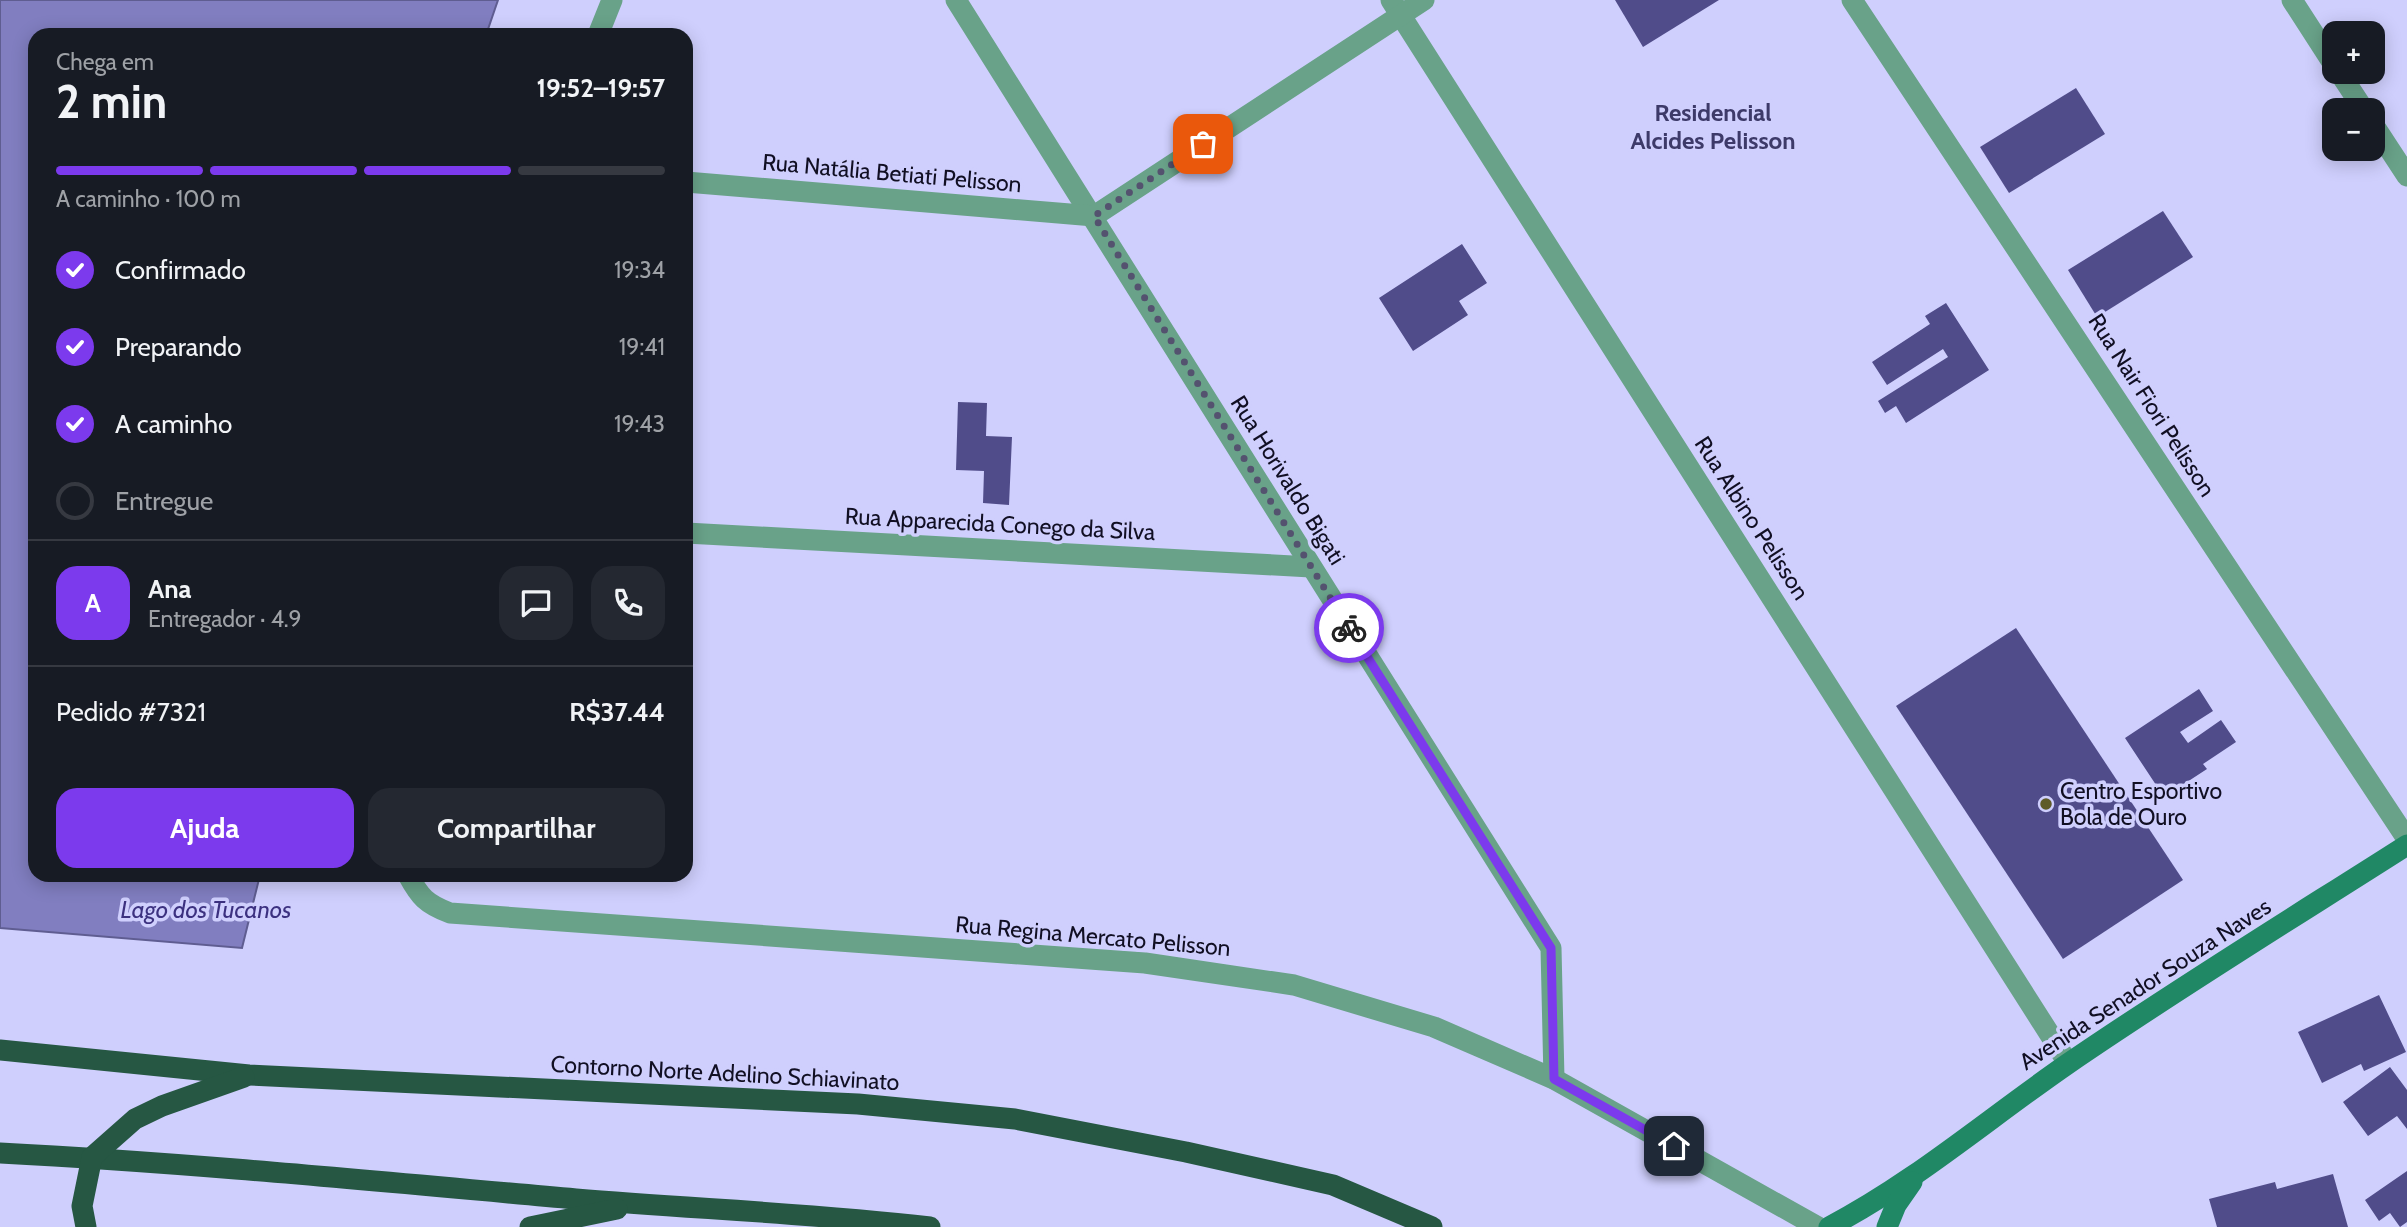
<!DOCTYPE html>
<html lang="pt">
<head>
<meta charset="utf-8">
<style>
	:root { --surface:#171b24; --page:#242831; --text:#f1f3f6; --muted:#9ea1a6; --line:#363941; --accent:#7c3aed }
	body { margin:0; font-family:Cabin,sans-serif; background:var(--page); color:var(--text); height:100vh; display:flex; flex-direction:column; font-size:26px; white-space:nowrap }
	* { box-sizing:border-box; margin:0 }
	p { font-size:23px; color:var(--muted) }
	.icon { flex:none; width:38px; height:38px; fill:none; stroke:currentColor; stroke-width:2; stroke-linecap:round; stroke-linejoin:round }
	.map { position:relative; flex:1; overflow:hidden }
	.side { position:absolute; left:28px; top:28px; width:665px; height:854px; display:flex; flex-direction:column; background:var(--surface); border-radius:21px; box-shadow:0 4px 18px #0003 }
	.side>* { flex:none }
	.fabs { position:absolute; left:2322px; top:21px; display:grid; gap:14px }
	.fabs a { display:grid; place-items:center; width:63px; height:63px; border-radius:14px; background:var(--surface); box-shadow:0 4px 18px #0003; font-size:35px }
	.pin { position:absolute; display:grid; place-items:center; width:60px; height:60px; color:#fff; margin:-30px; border-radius:14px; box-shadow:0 4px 10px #0006 }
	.courier { position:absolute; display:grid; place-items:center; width:70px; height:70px; margin:-35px; border:5px solid #7c3aed; border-radius:50%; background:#fff; color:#222; box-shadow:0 2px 9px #0007 }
	.headline em { font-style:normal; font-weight:800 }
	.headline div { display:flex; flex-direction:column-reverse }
	.headline { display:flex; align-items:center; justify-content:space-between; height:119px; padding:0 28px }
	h1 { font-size:46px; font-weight:800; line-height:52px }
	.bar { display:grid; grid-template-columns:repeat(4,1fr); gap:10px 7px; align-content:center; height:84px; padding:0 28px }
	.bar i { height:9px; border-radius:5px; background:var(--line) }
	.bar .active { background:var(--accent) }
	.bar p { grid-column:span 4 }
	.line { display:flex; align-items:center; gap:18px; padding:0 28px; border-top:2px solid var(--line) }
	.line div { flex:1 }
	.round { display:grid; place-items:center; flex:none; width:74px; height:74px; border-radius:21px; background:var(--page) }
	ol { padding:0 28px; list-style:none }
	li { display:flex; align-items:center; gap:21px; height:77px }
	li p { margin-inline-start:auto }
	li .icon { padding:7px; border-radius:50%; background:var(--accent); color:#fff; stroke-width:4 }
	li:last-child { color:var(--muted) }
	li i { width:38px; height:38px; border:4px solid var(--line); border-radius:50% }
	.cta { display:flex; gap:14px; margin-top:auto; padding:14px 28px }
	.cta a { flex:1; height:80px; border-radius:21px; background:var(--accent); color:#fff; font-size:28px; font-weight:800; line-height:80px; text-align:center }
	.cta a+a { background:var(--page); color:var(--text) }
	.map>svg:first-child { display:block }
</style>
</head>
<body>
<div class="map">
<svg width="2407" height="1227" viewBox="0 0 2407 1227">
	<rect width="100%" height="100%" fill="#cfcffd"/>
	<path fill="#817ec0" stroke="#5f5d91" stroke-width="2" d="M 0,0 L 498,0 L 486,35 L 35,35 L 35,875 L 260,875 L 242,948 L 0,928 Z"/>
	<g fill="#504c8a">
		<path d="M 1615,0 L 1719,0 L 1643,47 Z"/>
		<path d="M 2076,88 L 2105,134 L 2009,193 L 1980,147 Z"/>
		<path d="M 2163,211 L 2193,257 L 2097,317 L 2068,270 Z"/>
		<path d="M 1462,244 L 1487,283 L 1459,301 L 1468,315 L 1413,351 L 1379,298 Z"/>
		<path d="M 1946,303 L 1989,370 L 1906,423 L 1896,406 L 1885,413 L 1878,401 L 1948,357 L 1943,349 L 1887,385 L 1872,362 L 1930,324 L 1925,316 Z"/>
		<path d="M 958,402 L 987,403 L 986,436 L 1012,437 L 1009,505 L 983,503 L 984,471 L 956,470 Z"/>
		<path d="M 2016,628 L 2183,880 L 2063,959 L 1896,706 Z"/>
		<path d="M 2199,689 L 2213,711 L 2180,732 L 2188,743 L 2221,720 L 2236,742 L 2203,764 L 2207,769 L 2164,797 L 2125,738 Z"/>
		<path d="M 2379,995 L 2406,1052 L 2364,1071 L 2361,1064 L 2322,1083 L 2298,1032 Z"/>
		<path d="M 2390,1067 L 2407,1090 L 2407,1129 L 2397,1116 L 2368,1136 L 2343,1102 Z"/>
		<path d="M 2407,1171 L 2407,1222 L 2400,1227 L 2390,1213 L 2379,1221 L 2365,1200 Z"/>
		<path d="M 2333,1174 L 2348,1227 L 2217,1227 L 2209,1199 L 2275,1182 L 2277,1189 Z"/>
	</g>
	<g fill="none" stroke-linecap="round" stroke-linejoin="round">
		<g stroke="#69a289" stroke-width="21">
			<path d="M 956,0 L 1551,948 L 1554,1079"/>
			<path d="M 1391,0 L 2068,1063"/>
			<path d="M 1852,0 L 2407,839"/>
			<path d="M 2292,0 L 2334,65"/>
			<path d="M 598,35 L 612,0"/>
			<path d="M 2339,72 L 2364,110"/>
			<path d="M 2373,124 L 2407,176"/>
			<path d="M 686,182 L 1094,216 L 1424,0"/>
			<path d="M 686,533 L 1311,567"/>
			<path d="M 408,875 C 420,897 426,904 450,913 L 1145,963 L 1294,985 L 1434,1027 L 1554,1079 L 1818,1227"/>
		</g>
		<g stroke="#208865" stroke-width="21">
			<path d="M 1829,1227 C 1915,1182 1989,1118 2069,1063 C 2180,987 2294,917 2407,845"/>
			<path d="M 1887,1227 L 1896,1205 L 1912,1182"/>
		</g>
		<g stroke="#265743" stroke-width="21">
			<path d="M 0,1050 L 249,1075 L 858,1104 L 1015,1119 L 1186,1152 L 1333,1185 L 1432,1227"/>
			<path d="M 0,1153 C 192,1163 384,1182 576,1199 C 694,1209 812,1213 930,1227"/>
			<path d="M 86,1227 L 82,1206 L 92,1157 L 135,1119 L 162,1106 L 244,1077"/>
			<path d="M 530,1227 L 617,1209"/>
		</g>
	</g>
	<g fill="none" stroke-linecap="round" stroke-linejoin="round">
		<path stroke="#54526f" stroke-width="7" stroke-dasharray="0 12.6" d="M 1203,144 L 1094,216 L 1349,628"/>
		<path stroke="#7c3aed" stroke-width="9" d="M 1349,628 L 1551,948 L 1554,1079 L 1674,1146"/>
	</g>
	<circle fill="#5f5b28" stroke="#cfcffd" stroke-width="2.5" cx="2046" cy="804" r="7"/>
	<g text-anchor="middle" stroke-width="7" stroke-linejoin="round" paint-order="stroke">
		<g font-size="23" fill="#110f23" stroke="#cfcffd">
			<text transform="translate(892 173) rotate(5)" y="8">Rua Natália Betiati Pelisson</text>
			<text transform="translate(2152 405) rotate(57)" y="8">Rua Nair Fiori Pelisson</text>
			<text transform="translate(1288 480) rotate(58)" y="8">Rua Horivaldo Bigati</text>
			<text transform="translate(1752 518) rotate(57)" y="8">Rua Albino Pelisson</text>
			<text transform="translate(1000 524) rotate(3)" y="8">Rua Apparecida Conego da Silva</text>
			<text transform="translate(1093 936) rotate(5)" y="8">Rua Regina Mercato Pelisson</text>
			<text transform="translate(2145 984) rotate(-33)" y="8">Avenida Senador Souza Naves</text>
			<text transform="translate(725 1073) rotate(3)" y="8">Contorno Norte Adelino Schiavinato</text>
		</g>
		<g font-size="23" fill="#110f23" stroke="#cfcffd" text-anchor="start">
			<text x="2060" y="799">Centro Esportivo<tspan x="2060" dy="26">Bola de Ouro</tspan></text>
		</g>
		<g font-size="24" font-weight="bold" fill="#3d3a69" stroke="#cfcffd">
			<text x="1713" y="121">Residencial<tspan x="1713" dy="28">Alcides Pelisson</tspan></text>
		</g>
		<g font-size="24" font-style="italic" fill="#3c3180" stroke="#cfcffd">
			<text x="206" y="918">Lago dos Tucanos</text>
		</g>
	</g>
</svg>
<div class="fabs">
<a>+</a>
<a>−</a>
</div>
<div class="pin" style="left:1203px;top:144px;background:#ea580c"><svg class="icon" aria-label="bag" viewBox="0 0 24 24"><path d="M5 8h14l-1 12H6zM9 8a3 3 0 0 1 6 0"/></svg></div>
<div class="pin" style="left:1674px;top:1146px;background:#1f2937"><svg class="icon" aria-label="home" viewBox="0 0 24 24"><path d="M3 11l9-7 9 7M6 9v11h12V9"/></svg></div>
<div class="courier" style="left:1349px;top:628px"><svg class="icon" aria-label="bike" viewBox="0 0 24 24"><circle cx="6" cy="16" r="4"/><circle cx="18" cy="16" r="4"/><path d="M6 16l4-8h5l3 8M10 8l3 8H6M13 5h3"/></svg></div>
<section class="side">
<div class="headline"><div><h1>2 min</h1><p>Chega em</p></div><em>19:52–19:57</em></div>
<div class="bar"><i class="active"></i><i class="active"></i><i class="active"></i><i></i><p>A caminho · 100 m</p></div>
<ol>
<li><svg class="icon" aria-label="check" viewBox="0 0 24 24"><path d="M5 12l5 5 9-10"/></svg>Confirmado<p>19:34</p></li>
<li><svg class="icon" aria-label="check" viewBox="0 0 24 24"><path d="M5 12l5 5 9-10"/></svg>Preparando<p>19:41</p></li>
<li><svg class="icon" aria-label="check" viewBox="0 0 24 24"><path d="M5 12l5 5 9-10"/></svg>A caminho<p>19:43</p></li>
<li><i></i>Entregue</li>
</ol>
<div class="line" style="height:126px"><b class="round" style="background:var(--accent);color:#fff">A</b><div><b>Ana</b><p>Entregador · 4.9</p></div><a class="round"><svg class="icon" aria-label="chat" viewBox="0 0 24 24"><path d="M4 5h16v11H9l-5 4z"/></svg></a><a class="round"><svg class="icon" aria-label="phone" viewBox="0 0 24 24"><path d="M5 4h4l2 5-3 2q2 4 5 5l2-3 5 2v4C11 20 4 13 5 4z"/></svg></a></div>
<div class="line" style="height:91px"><div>Pedido #7321</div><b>R$37.44</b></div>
<div class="cta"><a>Ajuda</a><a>Compartilhar</a></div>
</section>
</div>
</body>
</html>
